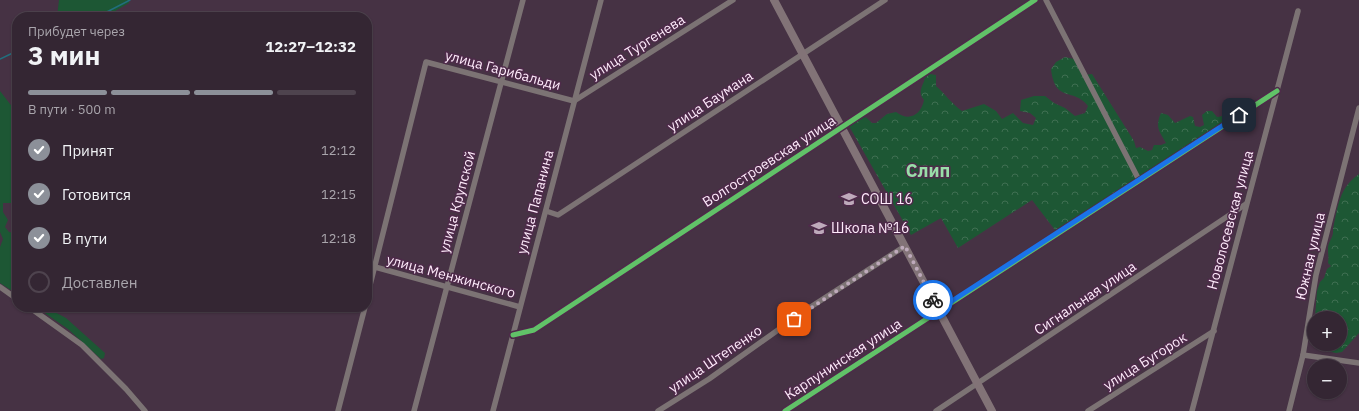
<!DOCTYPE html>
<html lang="ru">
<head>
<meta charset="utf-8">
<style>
	:root { --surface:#342633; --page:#3f323f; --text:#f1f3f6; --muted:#a9a5ac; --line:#4e434e; --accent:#8c9099 }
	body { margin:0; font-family:"IBM Plex Sans",sans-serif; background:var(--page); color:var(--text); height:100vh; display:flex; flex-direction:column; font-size:15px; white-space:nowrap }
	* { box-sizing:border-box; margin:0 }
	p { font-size:13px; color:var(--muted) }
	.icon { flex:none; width:22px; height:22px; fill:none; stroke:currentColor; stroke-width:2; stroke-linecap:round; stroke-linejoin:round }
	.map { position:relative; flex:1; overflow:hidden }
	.sheet { position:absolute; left:12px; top:12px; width:360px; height:300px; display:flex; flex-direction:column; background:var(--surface); border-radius:16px; box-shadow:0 1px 3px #0004,0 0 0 1px var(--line) }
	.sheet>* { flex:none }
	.tools { position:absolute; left:1307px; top:311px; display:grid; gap:8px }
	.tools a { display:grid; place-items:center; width:40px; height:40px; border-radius:50%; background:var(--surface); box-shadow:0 1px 3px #0004,0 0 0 1px var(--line); font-size:20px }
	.pin { position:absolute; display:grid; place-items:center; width:34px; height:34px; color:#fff; margin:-17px; border-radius:8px; box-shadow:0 2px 6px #0006 }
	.courier { position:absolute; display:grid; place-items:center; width:40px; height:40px; margin:-20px; border:3px solid #1a73e8; border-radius:50%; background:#fff; color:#222; box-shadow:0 1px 5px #0007 }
	.overview em { font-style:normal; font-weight:700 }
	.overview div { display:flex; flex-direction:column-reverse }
	.overview { display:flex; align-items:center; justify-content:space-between; height:68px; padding:0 16px }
	h1 { font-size:26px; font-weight:700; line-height:30px }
	.bar { display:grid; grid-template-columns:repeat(4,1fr); gap:6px 4px; align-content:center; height:48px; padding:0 16px }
	.bar i { height:5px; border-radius:3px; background:var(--line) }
	.bar .active { background:var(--accent) }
	.bar p { grid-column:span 4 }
	ol { padding:0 16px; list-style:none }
	li { display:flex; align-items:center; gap:12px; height:44px }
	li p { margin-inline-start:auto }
	li .icon { padding:4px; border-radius:50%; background:var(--accent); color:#fff; stroke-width:4 }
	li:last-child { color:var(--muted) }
	li i { width:22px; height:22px; border:2px solid var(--line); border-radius:50% }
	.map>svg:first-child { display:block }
</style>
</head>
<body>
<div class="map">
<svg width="1359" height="411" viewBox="0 0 1359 411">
	<defs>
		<pattern id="forest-crowns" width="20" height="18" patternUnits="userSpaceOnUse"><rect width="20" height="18" fill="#1d5734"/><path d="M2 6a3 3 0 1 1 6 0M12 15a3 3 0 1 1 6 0" fill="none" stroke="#3f6f52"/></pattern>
	</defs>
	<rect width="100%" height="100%" fill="#463244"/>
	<g fill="#1d5734">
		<path d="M 59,0 L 129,0 L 129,3 L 110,14 L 110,17 L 84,17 L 84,13 L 81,13 L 78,17 L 57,17 Z"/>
		<path d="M 0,91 L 17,113 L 17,176 L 12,181 L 14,187 L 17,186 L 17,203 L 3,203 L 3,212 L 8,220 L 5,227 L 9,232 L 15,233 L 17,229 L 17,294 L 0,283 L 0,247 L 3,239 L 0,232 Z"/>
		<path d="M 36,307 L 49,307 L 49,309 L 66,318 L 105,353 L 104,358 L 101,359 L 68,329 Z"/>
	</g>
	<g fill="url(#forest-crowns)">
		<path d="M 1065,57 L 1074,59 L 1084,75 L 1092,74 L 1134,141 L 1136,148 L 1140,147 L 1148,151 L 1152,150 L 1154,145 L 1161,145 L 1166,143 C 1159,131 1155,127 1161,113 L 1168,115 L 1175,123 L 1190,116 L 1193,117 L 1195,126 L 1200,127 L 1204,125 L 1202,115 L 1207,111 L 1212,111 L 1217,117 C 1227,117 1228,105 1239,113 L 1055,230 L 1032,200 L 958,248 L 941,218 L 911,235 L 849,126 L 863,117 L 867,118 L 872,123 L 876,123 L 887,114 L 896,112 C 909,122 921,115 924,100 C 917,92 923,86 925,78 L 930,74 L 936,75 L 936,86 C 945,94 952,104 962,111 L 984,104 L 996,111 L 1002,119 L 1013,113 L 1023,123 L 1033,125 L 1036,118 L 1030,113 L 1020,111 L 1021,100 L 1034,96 L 1045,96 L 1054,103 L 1065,108 L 1075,116 L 1085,113 L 1088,106 C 1074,87 1055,104 1051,69 L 1056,62 Z"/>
		<path d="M 1359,174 L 1359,333 L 1342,352 L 1336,353 L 1315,348 L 1312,342 L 1314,336 L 1314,344 L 1340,344 L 1340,318 L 1315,318 L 1317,291 L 1320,282 L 1324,278 L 1327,269 L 1331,266 L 1328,263 C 1329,257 1328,254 1328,249 C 1328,241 1334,238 1333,229 C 1338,206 1339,188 1359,174 Z"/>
	</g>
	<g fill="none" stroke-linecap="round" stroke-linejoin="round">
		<g stroke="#216f7e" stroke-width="1.5">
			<path d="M 97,17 L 130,0"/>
			<path d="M 0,59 L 17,51"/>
		</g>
		<g stroke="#7c7374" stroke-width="5.5">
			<path d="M 1046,0 L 1139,180"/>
			<path d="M 546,211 L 558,215 L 885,0"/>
			<path d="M 375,267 L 520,307"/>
			<path d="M 0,287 L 17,299"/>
			<path d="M 367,297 L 426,62 L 574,101 L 733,0"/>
			<path d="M 29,307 L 82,345 L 126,389 L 145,411"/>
			<path d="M 513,335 L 534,330 L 1035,0"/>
			<path d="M 1303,355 L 1359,363"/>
			<path d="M 338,411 L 365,307"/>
			<path d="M 414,411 L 523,0"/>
			<path d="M 493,411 L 601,0"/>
			<path d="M 658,411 L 709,379 L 806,310 L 905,246"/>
			<path d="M 785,411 L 1277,91"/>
			<path d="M 936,411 L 1246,204"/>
			<path d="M 1088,411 L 1214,331"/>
			<path d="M 1192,411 L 1298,11"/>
			<path d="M 1289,411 L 1303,355 L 1316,275 L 1359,108"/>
		</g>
		<path stroke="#827377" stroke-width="8" d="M 774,0 L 992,411"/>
		<defs>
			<g id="cycleway">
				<path d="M 513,335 L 534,330 L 1035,0"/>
				<path d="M 785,411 L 1277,91"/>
			</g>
		</defs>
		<use href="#cycleway" stroke="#4e2a4a" stroke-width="8"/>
		<use href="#cycleway" stroke="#61c268" stroke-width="5"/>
	</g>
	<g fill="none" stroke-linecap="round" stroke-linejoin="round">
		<path stroke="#beaabb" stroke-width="4" stroke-dasharray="0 7.2" d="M 794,319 L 905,246 L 933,300"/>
		<path stroke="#1a73e8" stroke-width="5" d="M 933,300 L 938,310 L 1239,115"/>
	</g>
	<defs>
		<symbol id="school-bare" viewBox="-9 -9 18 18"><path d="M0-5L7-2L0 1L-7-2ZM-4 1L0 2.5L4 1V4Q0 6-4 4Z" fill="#beaabb" stroke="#4e2a4a" stroke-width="2.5" paint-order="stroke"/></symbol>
	</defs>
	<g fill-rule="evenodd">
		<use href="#school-bare" x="838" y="188" width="22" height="22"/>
		<use href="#school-bare" x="808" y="217" width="22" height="22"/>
	</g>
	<g text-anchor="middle" stroke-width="3" stroke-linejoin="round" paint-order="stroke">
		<g font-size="14" fill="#feebfb" stroke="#4e2a4a">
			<text transform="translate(637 47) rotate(-32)" y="5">улица Тургенева</text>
			<text transform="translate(503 70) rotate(15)" y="5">улица Гарибальди</text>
			<text transform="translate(710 101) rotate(-33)" y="5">улица Баумана</text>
			<text transform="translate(769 161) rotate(-33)" y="5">Волгостроевская улица</text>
			<text transform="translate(457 202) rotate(-75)" y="5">улица Крупской</text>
			<text transform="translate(535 202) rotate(-75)" y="5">улица Папанина</text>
			<text transform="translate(1230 220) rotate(-75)" y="5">Новолосевская улица</text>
			<text transform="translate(1310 256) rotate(-77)" y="5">Южная улица</text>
			<text transform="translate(451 276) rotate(15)" y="5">улица Менжинского</text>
			<text transform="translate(1085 298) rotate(-34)" y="5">Сигнальная улица</text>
			<text transform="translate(715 359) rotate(-34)" y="5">улица Штепенко</text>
			<text transform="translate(843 359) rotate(-33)" y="5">Карпунинская улица</text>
			<text transform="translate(1145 361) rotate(-32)" y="5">улица Бугорок</text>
		</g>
		<g font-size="14" fill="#feebfb" stroke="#4e2a4a" text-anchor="start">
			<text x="861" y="204">СОШ 16</text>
			<text x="831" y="233">Школа №16</text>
		</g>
		<g font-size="18" font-weight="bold" fill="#99dea9" stroke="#4e2a4a">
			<text x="928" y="177">Слип</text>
		</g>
	</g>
</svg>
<div class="tools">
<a>+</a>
<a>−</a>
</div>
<div class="pin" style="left:794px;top:319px;background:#ea580c"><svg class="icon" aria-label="bag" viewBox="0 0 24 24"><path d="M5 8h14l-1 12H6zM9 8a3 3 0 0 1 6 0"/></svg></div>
<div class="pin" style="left:1239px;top:115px;background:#1f2937"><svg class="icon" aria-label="home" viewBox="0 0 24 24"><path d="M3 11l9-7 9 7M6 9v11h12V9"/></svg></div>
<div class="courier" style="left:933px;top:300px"><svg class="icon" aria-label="bike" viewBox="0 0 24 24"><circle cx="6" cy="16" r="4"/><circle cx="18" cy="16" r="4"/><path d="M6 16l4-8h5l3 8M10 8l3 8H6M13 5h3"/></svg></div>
<section class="sheet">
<div class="overview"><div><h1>3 мин</h1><p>Прибудет через</p></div><em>12:27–12:32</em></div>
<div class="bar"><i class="active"></i><i class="active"></i><i class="active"></i><i></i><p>В пути · 500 m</p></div>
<ol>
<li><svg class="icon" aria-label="check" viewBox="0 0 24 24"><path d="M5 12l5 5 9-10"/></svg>Принят<p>12:12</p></li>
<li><svg class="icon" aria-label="check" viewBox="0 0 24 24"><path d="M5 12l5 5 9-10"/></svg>Готовится<p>12:15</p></li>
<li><svg class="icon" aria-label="check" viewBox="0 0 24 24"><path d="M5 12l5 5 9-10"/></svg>В пути<p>12:18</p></li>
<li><i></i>Доставлен</li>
</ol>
</section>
</div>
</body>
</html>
